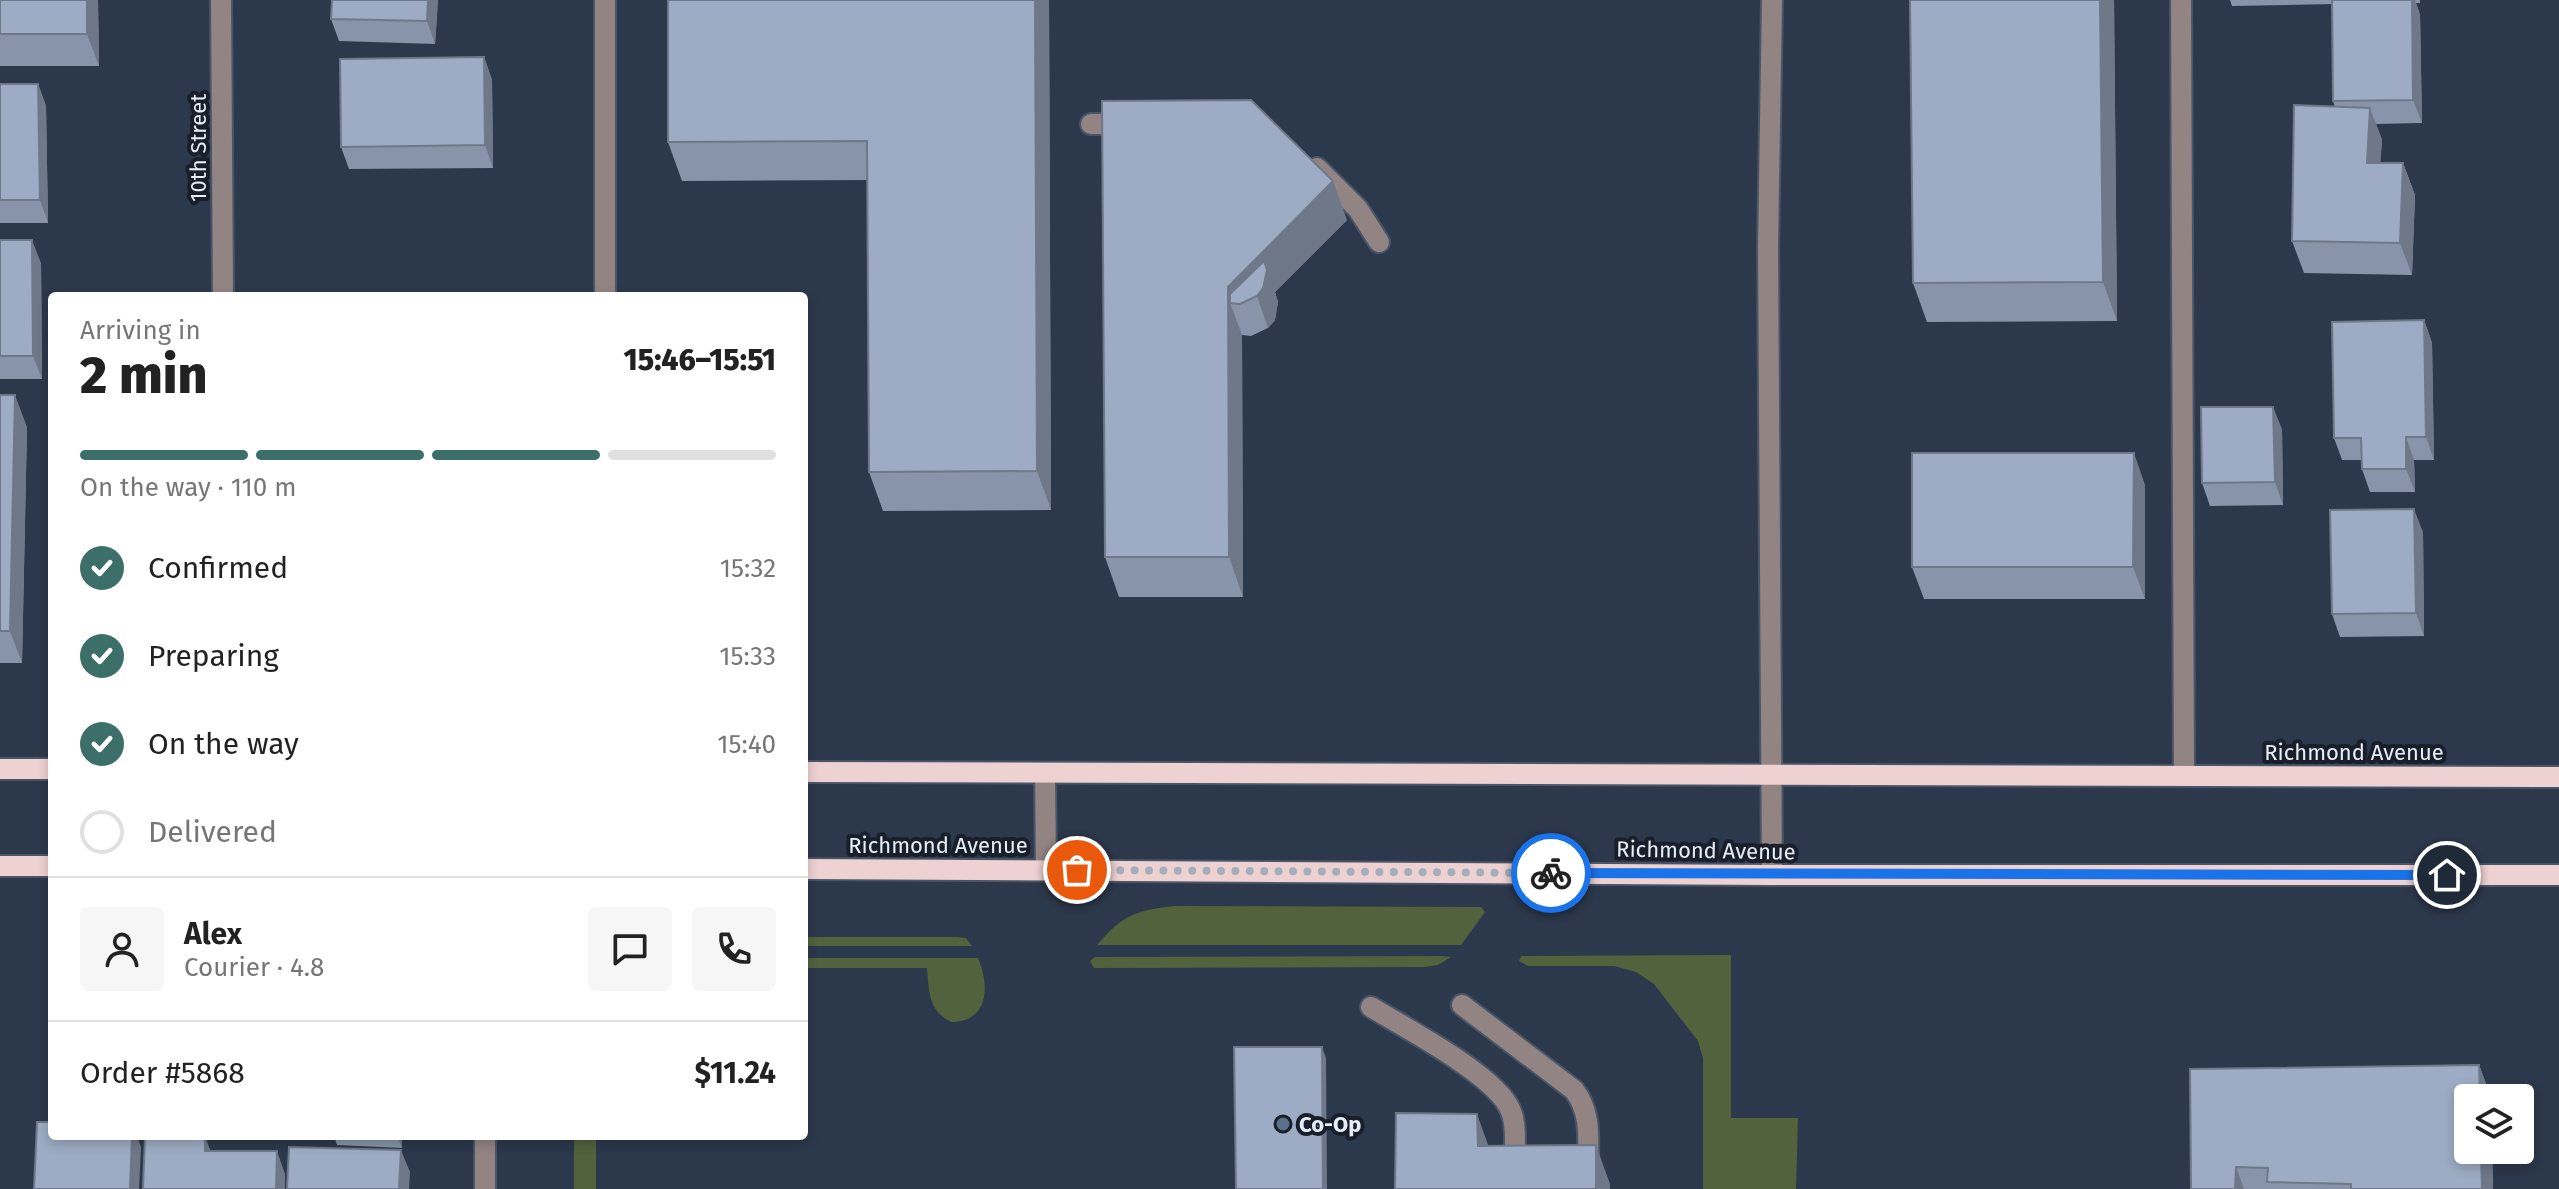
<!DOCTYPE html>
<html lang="en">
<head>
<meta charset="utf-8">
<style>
	:root { --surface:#fff; --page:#f6f6f6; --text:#222; --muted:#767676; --line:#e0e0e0; --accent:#3b6f68 }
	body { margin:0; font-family:"Fira Sans",sans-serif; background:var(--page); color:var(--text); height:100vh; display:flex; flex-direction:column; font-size:30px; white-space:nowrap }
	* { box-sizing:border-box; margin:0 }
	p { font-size:26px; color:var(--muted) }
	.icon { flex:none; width:44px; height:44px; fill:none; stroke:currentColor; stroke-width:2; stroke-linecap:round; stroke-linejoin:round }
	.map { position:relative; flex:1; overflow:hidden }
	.panel { position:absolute; left:48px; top:292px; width:760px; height:848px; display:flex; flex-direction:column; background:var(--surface); border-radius:8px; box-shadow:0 4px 12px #0003 }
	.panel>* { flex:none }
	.tools { position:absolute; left:2454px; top:1084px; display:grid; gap:16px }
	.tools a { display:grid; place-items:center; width:80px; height:80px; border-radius:8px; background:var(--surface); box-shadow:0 4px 12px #0003; font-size:40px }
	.pin { position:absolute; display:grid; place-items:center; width:68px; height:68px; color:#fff; margin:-34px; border:4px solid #fff; border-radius:50%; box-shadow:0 2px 8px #0007 }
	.courier { position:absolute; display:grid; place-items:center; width:80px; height:80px; margin:-40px; border:6px solid #1a73e8; border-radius:50%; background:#fff; color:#222; box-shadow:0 2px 10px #0007 }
	.head em { font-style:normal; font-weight:800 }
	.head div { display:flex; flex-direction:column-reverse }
	.head { display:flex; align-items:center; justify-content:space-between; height:136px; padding:0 32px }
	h1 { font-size:52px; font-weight:800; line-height:60px }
	.bar { display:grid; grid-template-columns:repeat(4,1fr); gap:12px 8px; align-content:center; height:96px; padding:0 32px }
	.bar i { height:10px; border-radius:6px; background:var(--line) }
	.bar .selected { background:var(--accent) }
	.bar p { grid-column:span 4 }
	.line { display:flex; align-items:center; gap:20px; padding:0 32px; border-top:2px solid var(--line) }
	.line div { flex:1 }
	.round { display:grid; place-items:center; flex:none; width:84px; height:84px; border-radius:8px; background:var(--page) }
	ol { padding:0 32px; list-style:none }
	li { display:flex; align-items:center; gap:24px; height:88px }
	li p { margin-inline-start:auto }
	li .icon { padding:8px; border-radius:50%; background:var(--accent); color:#fff; stroke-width:4 }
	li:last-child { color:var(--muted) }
	li i { width:44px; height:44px; border:4px solid var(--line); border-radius:50% }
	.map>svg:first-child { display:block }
</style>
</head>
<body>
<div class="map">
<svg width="2559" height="1189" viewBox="0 0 2559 1189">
	<rect width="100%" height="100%" fill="#2c384b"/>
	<g fill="#51623d">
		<path d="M 1175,906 L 1481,907 L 1485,912 L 1461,945 L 1097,945 C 1122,915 1137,910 1175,906 Z"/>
		<path d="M 804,937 L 957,937 L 966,938 L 972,946 L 804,946 Z"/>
		<path d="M 1731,955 L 1731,1118 L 1798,1118 L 1796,1189 L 1703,1189 L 1703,1058 L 1698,1041 L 1654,984 L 1636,972 L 1614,966 L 1528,966 L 1519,961 L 1521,956 Z"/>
		<path d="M 1095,957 L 1442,956 L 1451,957 L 1438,965 L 1424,967 L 1094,968 L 1090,961 Z"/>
		<path d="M 804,958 L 978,958 C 990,986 989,1022 951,1022 C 928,1010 929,991 927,968 L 804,968 Z"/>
		<rect x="574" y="1136" width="22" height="53"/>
	</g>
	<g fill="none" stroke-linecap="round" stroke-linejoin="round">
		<defs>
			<g id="minor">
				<path d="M 221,0 L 223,296"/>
				<path d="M 605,0 L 605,296"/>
				<path d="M 1772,0 L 1768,247 L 1772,875"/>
				<path d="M 2181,0 L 2184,775"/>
				<path d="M 1091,124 L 1127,124"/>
				<path d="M 1317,168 L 1358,209 L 1379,242"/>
				<path d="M 1045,773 L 1046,870"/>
				<path d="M 1462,1005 L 1574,1090 C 1592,1113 1588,1140 1588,1169"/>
				<path d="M 1371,1007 C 1405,1028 1494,1074 1510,1109 C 1518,1126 1514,1151 1514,1170"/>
				<path d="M 485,1136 L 485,1189"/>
			</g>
			<g id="major">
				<path d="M 0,769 L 52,769"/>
				<path d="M 804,772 L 2559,777"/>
				<path d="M 0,866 L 52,866"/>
				<path d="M 804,869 L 1772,875 L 2559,875"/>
			</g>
		</defs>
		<use href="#minor" stroke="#4a5567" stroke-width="24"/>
		<use href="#major" stroke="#4a5567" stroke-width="24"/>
		<use href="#minor" stroke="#938484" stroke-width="20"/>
		<use href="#major" stroke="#eed1d1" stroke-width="20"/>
	</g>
	<g fill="#8794a9">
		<path d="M 0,0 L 98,0 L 99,66 L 0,66 Z"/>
		<path d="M 438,0 L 435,44 L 339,41 L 331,19 Z"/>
		<path d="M 1049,0 L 1051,510 L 883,511 L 869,472 L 867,180 L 682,181 L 668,142 Z"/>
		<path d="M 2114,0 L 2117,321 L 1927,322 L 1913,283 Z"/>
		<path d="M 2230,0 L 2420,0 L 2420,3 L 2416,3 L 2420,15 L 2422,123 L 2376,124 L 2382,140 L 2380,163 L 2403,163 L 2415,195 L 2412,275 L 2304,273 L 2292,241 L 2335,107 L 2333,101 L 2332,4 L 2232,6 Z"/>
		<path d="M 484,57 L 492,80 L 493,168 L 349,169 L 341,147 Z"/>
		<path d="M 0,84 L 38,84 L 46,106 L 48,223 L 0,223 Z"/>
		<path d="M 1102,101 L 1347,220 L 1275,292 L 1278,302 L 1275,320 L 1268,328 L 1251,336 L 1242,335 L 1243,597 L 1119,597 L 1105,557 Z"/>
		<path d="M 0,240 L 41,263 L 42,379 L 0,379 Z"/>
		<path d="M 2424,320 L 2432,343 L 2434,460 L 2414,460 L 2415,492 L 2370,492 L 2362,469 L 2362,460 L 2342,460 L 2334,438 Z"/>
		<path d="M 0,395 L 27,427 L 22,663 L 0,663 Z"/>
		<path d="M 2282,429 L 2283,505 L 2210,506 L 2202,483 Z"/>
		<path d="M 2145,485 L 2145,599 L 1924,599 L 1912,567 Z"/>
		<path d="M 2423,532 L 2424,636 L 2340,637 L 2332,614 Z"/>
		<path d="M 2479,1065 L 2491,1097 L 2468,1150 L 2492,1150 L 2493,1189 L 2191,1189 L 2190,1069 Z"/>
		<path d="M 334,1136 L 402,1136 L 402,1148 L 337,1145 Z"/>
	</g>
	<g fill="#6e7889">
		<path d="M 87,0 L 98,0 L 99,66 L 87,34 Z"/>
		<path d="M 428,0 L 438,0 L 435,44 L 427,21 Z"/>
		<path d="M 1035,0 L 1049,0 L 1051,510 L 1037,471 Z"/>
		<path d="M 2100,0 L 2114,0 L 2117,321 L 2103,282 Z"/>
		<path d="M 2412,0 L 2415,0 L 2420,15 L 2422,123 L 2413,100 Z"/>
		<path d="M 484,57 L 492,80 L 493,168 L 485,145 Z"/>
		<path d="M 38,84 L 46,106 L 48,223 L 40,200 Z"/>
		<path d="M 2370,108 L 2382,140 L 2378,195 L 2367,163 Z"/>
		<path d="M 2403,163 L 2415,195 L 2412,275 L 2400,243 Z"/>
		<path d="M 1333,181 L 1347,220 L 1275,292 L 1278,302 L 1275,320 L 1268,328 L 1257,296 L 1230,303 L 1242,335 L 1243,597 L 1229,557 L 1228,287 Z"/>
		<path d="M 32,240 L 41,263 L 42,379 L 33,356 Z"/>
		<path d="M 2424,320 L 2432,343 L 2434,460 L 2426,437 Z"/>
		<path d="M 15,395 L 27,427 L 22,663 L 10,631 Z"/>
		<path d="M 2273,407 L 2282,429 L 2283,505 L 2275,482 Z"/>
		<path d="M 2406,437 L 2414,460 L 2415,492 L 2406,469 Z"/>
		<path d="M 2134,453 L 2145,485 L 2145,599 L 2133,567 Z"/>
		<path d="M 2414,509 L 2423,532 L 2424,636 L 2416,613 Z"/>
		<path d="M 1322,1047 L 1326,1058 L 1327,1189 L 1323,1189 Z"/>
		<path d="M 2479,1065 L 2491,1097 L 2491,1098 L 2480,1098 Z"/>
		<path d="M 1477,1114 L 1491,1153 L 1478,1146 Z"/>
		<path d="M 132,1136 L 137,1136 L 141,1147 L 139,1189 L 130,1189 Z"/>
		<path d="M 205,1136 L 213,1158 L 205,1151 Z"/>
		<path d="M 397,1136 L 402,1136 L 402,1148 Z"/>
		<path d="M 1596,1145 L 1610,1184 L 1610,1189 L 1596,1189 Z"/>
		<path d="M 401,1150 L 410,1172 L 409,1189 L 399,1189 Z"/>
		<path d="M 2481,1150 L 2492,1150 L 2493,1189 L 2482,1189 Z"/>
		<path d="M 277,1151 L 285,1174 L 285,1189 L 276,1189 Z"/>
		<path d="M 2236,1167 L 2244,1189 L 2235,1189 Z"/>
	</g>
	<g fill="#9dacc4" stroke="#6e7889" stroke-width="2">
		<rect x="0" y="0" width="87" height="34"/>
		<path d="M 332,0 L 428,0 L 427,21 L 331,19 Z"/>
		<path d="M 668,0 L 1035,0 L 1037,471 L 869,472 L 867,141 L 668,142 Z"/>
		<path d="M 1910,0 L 2100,0 L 2103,282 L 1913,283 Z"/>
		<path d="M 2332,0 L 2412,0 L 2413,100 L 2333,101 Z"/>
		<path d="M 484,57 L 485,145 L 341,147 L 340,59 Z"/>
		<path d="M 0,84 L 38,84 L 40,200 L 0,200 Z"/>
		<path d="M 1251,100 L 1333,181 L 1228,287 L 1229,557 L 1105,557 L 1102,101 Z"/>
		<path d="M 2294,105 L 2370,108 L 2367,163 L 2403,163 L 2400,243 L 2292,241 Z"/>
		<path d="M 0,240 L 32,240 L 33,356 L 0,356 Z"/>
		<path d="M 1264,261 L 1267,270 L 1263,288 L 1257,296 L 1240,304 L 1230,303 L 1230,294 Z"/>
		<path d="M 2424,320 L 2426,437 L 2406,437 L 2406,469 L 2362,469 L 2361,438 L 2334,438 L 2332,322 Z"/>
		<path d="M 0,395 L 15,395 L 10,631 L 0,631 Z"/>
		<path d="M 2201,407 L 2273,407 L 2275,482 L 2202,483 Z"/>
		<path d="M 1912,453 L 2134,453 L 2133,567 L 1912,567 Z"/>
		<path d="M 2414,509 L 2416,613 L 2332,614 L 2330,510 Z"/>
		<path d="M 1234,1047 L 1322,1047 L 1323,1189 L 1236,1189 Z"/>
		<path d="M 2479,1065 L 2480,1098 L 2468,1098 L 2468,1150 L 2481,1150 L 2482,1189 L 2351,1189 L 2351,1184 L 2267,1182 L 2268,1168 L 2236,1167 L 2235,1189 L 2191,1189 L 2190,1069 Z"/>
		<path d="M 1396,1113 L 1477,1114 L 1478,1146 L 1596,1145 L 1596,1189 L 1395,1189 Z"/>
		<path d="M 37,1122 L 52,1122 L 52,1136 L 132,1136 L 130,1189 L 34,1189 Z"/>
		<path d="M 145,1136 L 205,1136 L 205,1151 L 277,1151 L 276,1189 L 143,1189 Z"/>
		<path d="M 289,1147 L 401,1150 L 399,1189 L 287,1189 Z"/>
	</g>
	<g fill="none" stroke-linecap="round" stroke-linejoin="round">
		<path stroke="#a5aebd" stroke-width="8" stroke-dasharray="0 14.4" d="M 1077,870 L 1551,873"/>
		<path stroke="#1a73e8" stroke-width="10" d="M 1551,873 L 2447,875"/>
	</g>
	<circle fill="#5c6f8a" stroke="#191f28" stroke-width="3" cx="1283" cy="1124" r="8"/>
	<g text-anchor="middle" stroke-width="8" stroke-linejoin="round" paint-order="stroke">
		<g font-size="22" fill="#e6eefb" stroke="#191f28">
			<text transform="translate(198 148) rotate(-90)" y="8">10th Street</text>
			<text x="2354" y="760">Richmond Avenue</text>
			<text x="938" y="853">Richmond Avenue</text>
			<text transform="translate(1706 850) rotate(1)" y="8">Richmond Avenue</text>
		</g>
		<g font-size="22" font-weight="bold" fill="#e6eefb" stroke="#191f28" text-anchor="start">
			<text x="1299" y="1132">Co-Op</text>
		</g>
	</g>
</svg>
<div class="tools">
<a><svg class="icon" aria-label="layers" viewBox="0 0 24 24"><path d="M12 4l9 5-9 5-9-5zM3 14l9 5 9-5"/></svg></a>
</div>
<div class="pin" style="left:1077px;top:870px;background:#ea580c"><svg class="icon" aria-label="bag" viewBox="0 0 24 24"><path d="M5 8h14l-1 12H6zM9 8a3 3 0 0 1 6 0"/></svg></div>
<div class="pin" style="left:2447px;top:875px;background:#1f2937"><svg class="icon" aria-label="home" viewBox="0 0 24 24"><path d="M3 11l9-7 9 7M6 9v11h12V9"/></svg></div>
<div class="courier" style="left:1551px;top:873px"><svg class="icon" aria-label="bike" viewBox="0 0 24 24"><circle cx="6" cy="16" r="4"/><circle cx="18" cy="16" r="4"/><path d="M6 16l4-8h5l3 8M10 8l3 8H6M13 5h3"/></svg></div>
<section class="panel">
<div class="head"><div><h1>2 min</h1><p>Arriving in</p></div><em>15:46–15:51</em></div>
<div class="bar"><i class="selected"></i><i class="selected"></i><i class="selected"></i><i></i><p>On the way · 110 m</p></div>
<ol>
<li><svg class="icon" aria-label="check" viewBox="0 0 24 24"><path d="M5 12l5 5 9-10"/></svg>Confirmed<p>15:32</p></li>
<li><svg class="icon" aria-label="check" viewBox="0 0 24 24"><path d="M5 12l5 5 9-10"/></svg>Preparing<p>15:33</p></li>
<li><svg class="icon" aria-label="check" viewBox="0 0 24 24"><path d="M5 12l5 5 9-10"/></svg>On the way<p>15:40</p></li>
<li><i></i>Delivered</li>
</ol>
<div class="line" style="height:144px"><a class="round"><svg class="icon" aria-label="person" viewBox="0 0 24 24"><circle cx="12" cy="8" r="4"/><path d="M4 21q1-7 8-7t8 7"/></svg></a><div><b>Alex</b><p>Courier · 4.8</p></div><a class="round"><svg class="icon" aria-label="chat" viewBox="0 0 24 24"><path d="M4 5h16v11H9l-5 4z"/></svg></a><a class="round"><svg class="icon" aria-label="phone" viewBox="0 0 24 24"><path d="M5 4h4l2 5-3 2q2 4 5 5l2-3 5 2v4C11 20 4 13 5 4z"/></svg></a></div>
<div class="line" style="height:104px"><div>Order #5868</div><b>$11.24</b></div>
</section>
</div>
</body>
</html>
